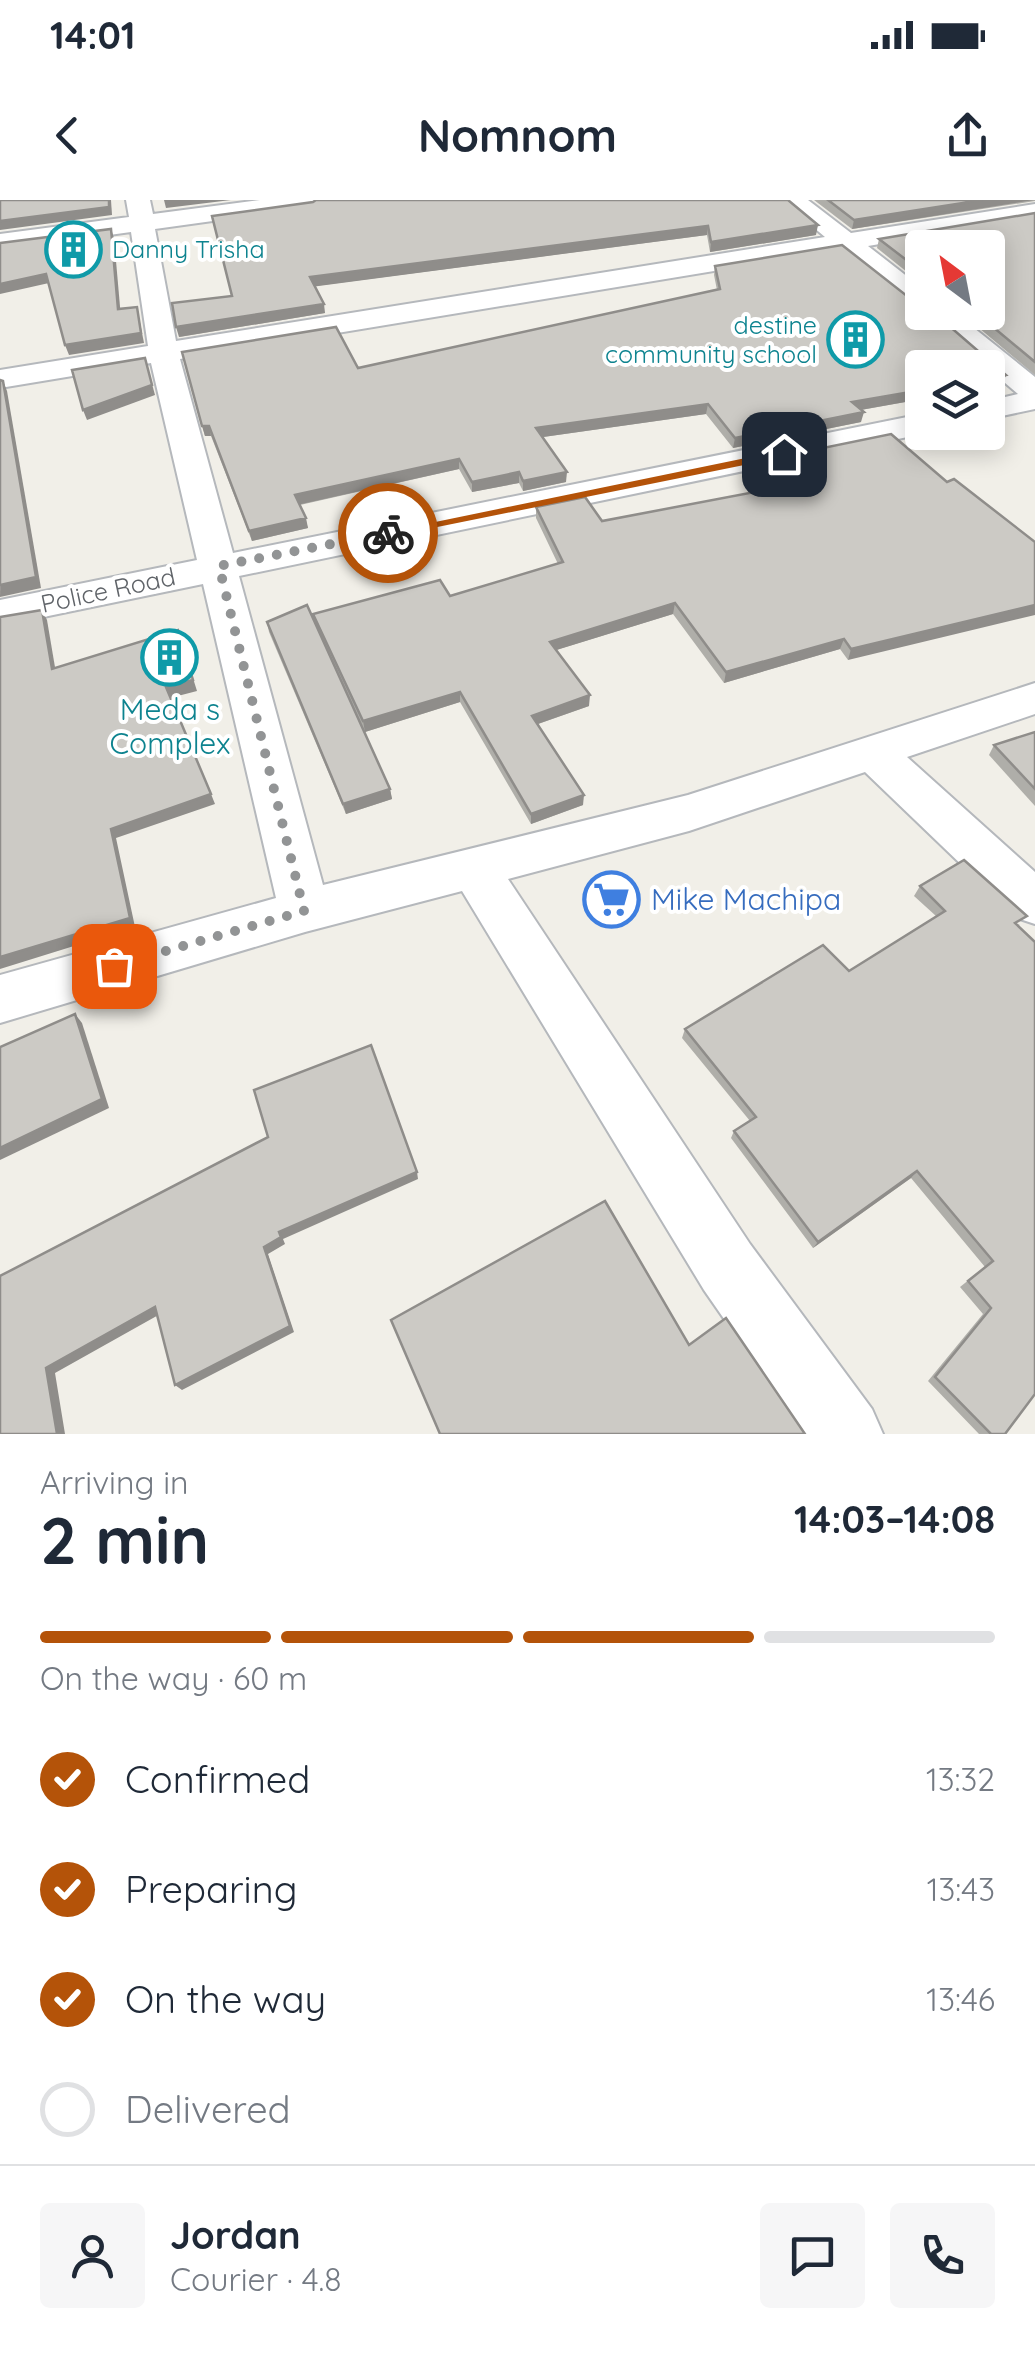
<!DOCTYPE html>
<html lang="en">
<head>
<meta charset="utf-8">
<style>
	:root { --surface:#fff; --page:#f6f6f7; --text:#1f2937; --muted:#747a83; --line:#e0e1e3; --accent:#b45309 }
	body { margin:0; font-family:Quicksand,sans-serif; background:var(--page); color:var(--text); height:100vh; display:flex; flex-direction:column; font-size:38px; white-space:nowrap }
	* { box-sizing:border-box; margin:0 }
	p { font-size:32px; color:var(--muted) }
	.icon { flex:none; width:55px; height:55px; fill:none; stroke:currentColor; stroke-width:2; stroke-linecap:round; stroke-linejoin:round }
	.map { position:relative; height:1234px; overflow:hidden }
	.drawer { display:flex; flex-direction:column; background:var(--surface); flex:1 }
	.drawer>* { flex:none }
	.needle { width:65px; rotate:328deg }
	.controls { position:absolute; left:905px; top:30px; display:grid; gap:20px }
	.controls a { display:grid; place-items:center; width:100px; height:100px; border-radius:10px; background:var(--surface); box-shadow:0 5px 25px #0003; font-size:50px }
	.pin { position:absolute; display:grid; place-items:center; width:85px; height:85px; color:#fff; margin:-42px; border-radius:20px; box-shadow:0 5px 15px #0006 }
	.courier { position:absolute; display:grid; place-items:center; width:100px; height:100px; margin:-50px; border:8px solid #b45309; border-radius:50%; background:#fff; color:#222; box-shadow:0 2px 12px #0007 }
	.head em { font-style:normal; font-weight:700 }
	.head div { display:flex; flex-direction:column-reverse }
	.head { display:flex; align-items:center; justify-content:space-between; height:170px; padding:0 40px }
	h1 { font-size:65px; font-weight:700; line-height:75px }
	.bar { display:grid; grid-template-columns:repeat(4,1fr); gap:15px 10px; align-content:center; height:120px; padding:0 40px }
	.bar i { height:12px; border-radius:8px; background:var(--line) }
	.bar .selected { background:var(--accent) }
	.bar p { grid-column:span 4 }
	.line { display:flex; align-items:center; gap:25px; padding:0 40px; border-top:2px solid var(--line) }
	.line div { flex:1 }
	.round { display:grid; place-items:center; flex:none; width:105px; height:105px; border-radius:10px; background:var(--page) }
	ol { padding:0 40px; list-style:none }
	li { display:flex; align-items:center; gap:30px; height:110px }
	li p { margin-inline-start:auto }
	li .icon { padding:10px; border-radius:50%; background:var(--accent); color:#fff; stroke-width:4 }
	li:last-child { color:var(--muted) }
	li i { width:55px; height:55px; border:5px solid var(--line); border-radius:50% }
	.status { display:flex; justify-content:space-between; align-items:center; height:70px; padding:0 50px; background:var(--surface); direction:ltr }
	.status svg { height:28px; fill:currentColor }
	header { display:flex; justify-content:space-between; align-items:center; height:130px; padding:0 40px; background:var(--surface); font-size:45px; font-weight:700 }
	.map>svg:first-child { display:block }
</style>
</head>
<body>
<div class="status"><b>14:01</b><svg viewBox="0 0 49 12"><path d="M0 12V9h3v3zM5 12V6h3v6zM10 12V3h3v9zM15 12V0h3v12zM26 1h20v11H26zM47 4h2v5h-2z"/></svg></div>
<header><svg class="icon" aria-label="back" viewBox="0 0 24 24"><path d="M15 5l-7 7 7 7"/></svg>Nomnom<svg class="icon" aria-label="share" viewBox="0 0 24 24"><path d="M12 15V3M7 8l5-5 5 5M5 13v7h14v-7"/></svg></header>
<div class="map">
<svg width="1035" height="1234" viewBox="0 0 1035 1234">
	<rect width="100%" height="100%" fill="#f1efe8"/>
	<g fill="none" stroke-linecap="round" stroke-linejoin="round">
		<defs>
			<g id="minor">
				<path d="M 126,0 L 150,0 L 153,14 L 260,0 L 326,0 L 314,7 L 155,29 L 176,141 L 825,37 L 781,0 L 808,0 L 851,33 L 1035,4 L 1035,18 L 868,46 L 922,88 L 922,109 L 912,107 L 841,50 L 180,159 L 233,353 L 922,214 L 922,232 L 927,232 L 922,234 L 239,376 L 323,685 L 688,595 L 1035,483 L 1035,514 L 907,557 L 1035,672 L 1035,724 L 1017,718 L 865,572 L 689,631 L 508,679 L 750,1044 L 872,1209 L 883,1234 L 804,1234 L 704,1090 L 462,691 L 305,732 L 0,823 L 0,775 L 276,698 L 203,384 L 0,426 L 0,400 L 197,360 L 151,163 L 0,188 L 0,170 L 148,146 L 131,32 L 0,50 L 0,34 L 129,17 Z"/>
				<path d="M 922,112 L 954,112 L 1035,177 L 1035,209 L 988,219 L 988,201 L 1018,194 Z"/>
			</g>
		</defs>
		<use href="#minor" stroke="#b5b8bc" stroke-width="4"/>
		<use href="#minor" fill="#fff" fill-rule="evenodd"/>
	</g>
	<g fill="#afaea9">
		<path d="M 814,0 L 1035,0 L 1035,1 L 852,29 Z"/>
		<path d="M 313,2 L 816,35 L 710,52 L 707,35 L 315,86 L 325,113 L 179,137 L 231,96 Z"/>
		<path d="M 1035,13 L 1035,175 L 960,112 L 988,112 L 922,48 L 922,84 L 877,48 L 879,39 Z"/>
		<path d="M 715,66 L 912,100 L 1006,175 L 1002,185 L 922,168 L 922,199 L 861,210 L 861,222 L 733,248 L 706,214 L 543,237 L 566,282 L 523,291 L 519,283 L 472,292 L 459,269 L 300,305 L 308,328 L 252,341 L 211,236 L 205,236 L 182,152 L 358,168 L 717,90 L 714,75 Z"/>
		<path d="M 755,262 L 947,282 L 848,460 L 840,449 L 724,483 L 673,414 L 556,450 L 589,506 L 538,524 L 583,605 L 531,624 L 460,502 L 365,532 L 316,424 L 313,414 L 450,396 L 558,364 L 536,318 L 536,307 L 602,321 L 767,290 L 753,273 Z"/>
		<path d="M 267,422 L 390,589 L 392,599 L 346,614 L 269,432 Z"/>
		<path d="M 1035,532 L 1035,606 L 989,555 L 994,545 Z"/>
		<path d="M 920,686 L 1020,725 L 1018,726 L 1005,1234 L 979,1234 L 928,1181 L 983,1114 L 960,1087 L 985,1067 L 911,978 L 813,1048 L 731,938 L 734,931 L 750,921 L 682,838 L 685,829 L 849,771 L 936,716 L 914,696 Z"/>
	</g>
	<g fill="#8f8d8a">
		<path d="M 109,0 L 111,0 L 112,15 L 0,30 L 0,21 Z"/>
		<path d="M 164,0 L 231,0 L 166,8 Z"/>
		<path d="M 982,0 L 1034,0 L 852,29 L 854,20 Z"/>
		<path d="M 818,25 L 816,35 L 710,52 L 711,42 Z"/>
		<path d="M 708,26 L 707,35 L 311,87 L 310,77 Z"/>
		<path d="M 111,29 L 114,38 L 121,118 L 118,109 Z"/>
		<path d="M 46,74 L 49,83 L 0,94 L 0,84 Z"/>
		<path d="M 324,104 L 325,113 L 179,137 L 176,127 Z"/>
		<path d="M 137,107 L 144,143 L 69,155 L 65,145 Z"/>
		<path d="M 145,158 L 155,195 L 87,220 L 83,210 Z"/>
		<path d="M 1006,175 L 1002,185 L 988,188 L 988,179 Z"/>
		<path d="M 3,181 L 7,191 L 41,388 L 0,397 Z"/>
		<path d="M 922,190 L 922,199 L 849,212 L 852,202 Z"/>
		<path d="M 708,204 L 706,214 L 536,238 L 536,228 Z"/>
		<path d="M 864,212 L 861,222 L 733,248 L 735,238 Z"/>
		<path d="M 202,226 L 209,226 L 211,236 L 205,236 Z"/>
		<path d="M 459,259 L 459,269 L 297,305 L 295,295 Z"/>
		<path d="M 519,272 L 519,283 L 472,292 L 472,282 Z"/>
		<path d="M 567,272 L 566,282 L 523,291 L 523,281 Z"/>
		<path d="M 306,318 L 308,328 L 252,341 L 249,331 Z"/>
		<path d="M 675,403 L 673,414 L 550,452 L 550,442 Z"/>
		<path d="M 1035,405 L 1035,415 L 848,460 L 851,449 Z"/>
		<path d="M 42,410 L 47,420 L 57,479 L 52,469 Z"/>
		<path d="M 844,439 L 840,449 L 724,483 L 726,472 Z"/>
		<path d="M 181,440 L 197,491 L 170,498 L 166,487 Z"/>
		<path d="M 460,492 L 460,502 L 365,532 L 363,521 Z"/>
		<path d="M 590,495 L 589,506 L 532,526 L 532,516 Z"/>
		<path d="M 390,589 L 392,599 L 346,614 L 343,604 Z"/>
		<path d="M 211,594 L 215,604 L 116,638 L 135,727 L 0,769 L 0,757 L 111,629 Z"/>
		<path d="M 584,595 L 583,605 L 531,624 L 531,614 Z"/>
		<path d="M 75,814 L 82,823 L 109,908 L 0,960 L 0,948 Z"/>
		<path d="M 917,971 L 911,978 L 813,1048 L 818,1042 Z"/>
		<path d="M 417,972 L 418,979 L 283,1039 L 285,1044 L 268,1054 L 294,1132 L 182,1190 L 175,1185 L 264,1047 L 279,1032 Z"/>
		<path d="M 155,1107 L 162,1113 L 55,1173 L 65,1234 L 57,1234 L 46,1168 Z"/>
	</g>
	<g fill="#cccac5" stroke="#8f8d8a" stroke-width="2.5">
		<path d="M 0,0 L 109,0 L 109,7 L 0,21 Z"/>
		<path d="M 316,0 L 788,0 L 818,25 L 711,42 L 708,26 L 310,77 L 324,104 L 176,127 L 172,103 L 232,96 L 212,16 L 313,2 Z"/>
		<path d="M 828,0 L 982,0 L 854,20 Z"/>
		<path d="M 1035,13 L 1035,162 L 975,112 L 988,112 L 988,48 L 922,48 L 922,72 L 879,39 Z"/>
		<path d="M 111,29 L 118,109 L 137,107 L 141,133 L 65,145 L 46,74 L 0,84 L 0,43 Z"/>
		<path d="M 842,45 L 912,100 L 921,103 L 922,112 L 933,112 L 1006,175 L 988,179 L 988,168 L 922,168 L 922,190 L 852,202 L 864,212 L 735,238 L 708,204 L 536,228 L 567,272 L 523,281 L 519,272 L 472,282 L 459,259 L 295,295 L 306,318 L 249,331 L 209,226 L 202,226 L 182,152 L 336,127 L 358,168 L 720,89 L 715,66 Z"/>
		<path d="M 145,158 L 152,185 L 83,210 L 72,170 Z"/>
		<path d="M 0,180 L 3,181 L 36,377 L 0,385 Z"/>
		<path d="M 891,234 L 947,282 L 954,279 L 1035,342 L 1035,405 L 851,449 L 844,439 L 726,472 L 675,403 L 550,442 L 590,495 L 532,516 L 584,595 L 531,614 L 460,492 L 363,521 L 313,414 L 440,380 L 450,396 L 563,362 L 536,307 L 585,297 L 602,321 L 776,288 L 755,262 Z"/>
		<path d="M 307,405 L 390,589 L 343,604 L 267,422 Z"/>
		<path d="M 42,410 L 52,469 L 178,430 L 193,480 L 166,487 L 211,594 L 111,629 L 130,718 L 0,757 L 0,417 Z"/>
		<path d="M 1035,532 L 1035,589 L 994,545 Z"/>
		<path d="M 964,660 L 1027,716 L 1015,723 L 1035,742 L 1035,1194 L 1005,1234 L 991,1234 L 935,1177 L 991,1108 L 968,1081 L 993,1061 L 917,971 L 818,1042 L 734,931 L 756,917 L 685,829 L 823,745 L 849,771 L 945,711 L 920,686 Z"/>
		<path d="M 75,814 L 102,899 L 0,948 L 0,847 Z"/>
		<path d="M 371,845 L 417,972 L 279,1032 L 281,1037 L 264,1047 L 290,1126 L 175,1185 L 155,1107 L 46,1168 L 57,1234 L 0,1234 L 0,1076 L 268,937 L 254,890 Z"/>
		<path d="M 605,1001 L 689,1145 L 726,1118 L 805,1234 L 440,1234 L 391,1120 Z"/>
	</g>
	<path fill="#b45309" d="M 784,250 L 789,256 L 388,337 L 382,333 Z"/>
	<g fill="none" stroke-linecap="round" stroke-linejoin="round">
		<path stroke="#929495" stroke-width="10" stroke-dasharray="0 18" d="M 114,766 L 304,711 L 219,366 L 388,333"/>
	</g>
	<defs>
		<symbol id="building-ring" viewBox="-11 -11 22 22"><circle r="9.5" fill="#fff" stroke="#0f9aa8" stroke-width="1.5"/><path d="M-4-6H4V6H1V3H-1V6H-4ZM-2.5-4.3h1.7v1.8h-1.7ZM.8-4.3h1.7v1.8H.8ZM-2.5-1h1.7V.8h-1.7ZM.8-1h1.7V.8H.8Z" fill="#0f9aa8"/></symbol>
		<symbol id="supermarket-ring" viewBox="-11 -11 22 22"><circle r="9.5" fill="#fff" stroke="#3f7fe0" stroke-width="1.5"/><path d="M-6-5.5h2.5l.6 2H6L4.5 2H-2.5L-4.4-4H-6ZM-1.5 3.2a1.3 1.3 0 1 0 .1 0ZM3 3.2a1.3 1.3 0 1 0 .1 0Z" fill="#3f7fe0"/></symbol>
	</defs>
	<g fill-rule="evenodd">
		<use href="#building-ring" x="42" y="18" width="63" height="63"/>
		<use href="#building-ring" x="824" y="108" width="63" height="63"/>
		<use href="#building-ring" x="138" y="426" width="63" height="63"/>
		<use href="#supermarket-ring" x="580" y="668" width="63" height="63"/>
	</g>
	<g text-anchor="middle" stroke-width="8" stroke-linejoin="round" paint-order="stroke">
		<g font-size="25" fill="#0d838f" stroke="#fff" text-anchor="start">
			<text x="112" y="58">Danny Trisha</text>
			<text x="817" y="134" text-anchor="end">destine<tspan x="817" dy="29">community school</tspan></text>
		</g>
		<g font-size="25" fill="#5f6368" stroke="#fff">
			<text transform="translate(108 390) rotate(-12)" y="9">Police Road</text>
		</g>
		<g font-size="30" fill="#0d838f" stroke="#fff">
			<text x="170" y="520">Meda s<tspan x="170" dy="34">Complex</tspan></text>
		</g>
		<g font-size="30" fill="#366cbe" stroke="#fff" text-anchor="start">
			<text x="651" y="710">Mike Machipa</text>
		</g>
	</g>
</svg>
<div class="controls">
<a><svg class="needle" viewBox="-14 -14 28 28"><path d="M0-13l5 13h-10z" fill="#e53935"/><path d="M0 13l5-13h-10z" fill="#747a83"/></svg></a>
<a><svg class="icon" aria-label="layers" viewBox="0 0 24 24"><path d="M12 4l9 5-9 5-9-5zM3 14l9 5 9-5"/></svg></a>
</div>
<div class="pin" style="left:114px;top:766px;background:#ea580c"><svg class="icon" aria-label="bag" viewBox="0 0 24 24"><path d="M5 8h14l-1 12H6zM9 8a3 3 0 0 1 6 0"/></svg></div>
<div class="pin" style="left:784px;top:254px;background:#1f2937"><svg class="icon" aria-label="home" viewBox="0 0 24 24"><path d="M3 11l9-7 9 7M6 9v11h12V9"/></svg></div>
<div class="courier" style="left:388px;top:333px"><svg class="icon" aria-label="bike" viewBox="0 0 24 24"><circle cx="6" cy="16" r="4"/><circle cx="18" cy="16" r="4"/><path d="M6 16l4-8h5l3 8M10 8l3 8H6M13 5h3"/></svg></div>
</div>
<section class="drawer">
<div class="head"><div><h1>2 min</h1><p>Arriving in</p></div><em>14:03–14:08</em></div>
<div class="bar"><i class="selected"></i><i class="selected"></i><i class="selected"></i><i></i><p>On the way · 60 m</p></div>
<ol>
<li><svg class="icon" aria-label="check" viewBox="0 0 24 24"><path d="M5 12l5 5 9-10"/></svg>Confirmed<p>13:32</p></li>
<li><svg class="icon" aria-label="check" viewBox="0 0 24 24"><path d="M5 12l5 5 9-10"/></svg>Preparing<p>13:43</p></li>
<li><svg class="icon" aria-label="check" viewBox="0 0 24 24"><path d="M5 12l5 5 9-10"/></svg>On the way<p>13:46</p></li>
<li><i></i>Delivered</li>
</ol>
<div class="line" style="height:180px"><a class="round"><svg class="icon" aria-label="person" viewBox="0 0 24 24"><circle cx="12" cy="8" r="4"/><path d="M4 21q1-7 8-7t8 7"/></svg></a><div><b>Jordan</b><p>Courier · 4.8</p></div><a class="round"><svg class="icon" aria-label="chat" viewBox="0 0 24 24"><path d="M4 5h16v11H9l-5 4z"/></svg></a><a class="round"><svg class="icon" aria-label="phone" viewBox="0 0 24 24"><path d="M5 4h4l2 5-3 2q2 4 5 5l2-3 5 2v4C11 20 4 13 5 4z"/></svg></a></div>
</section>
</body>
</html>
